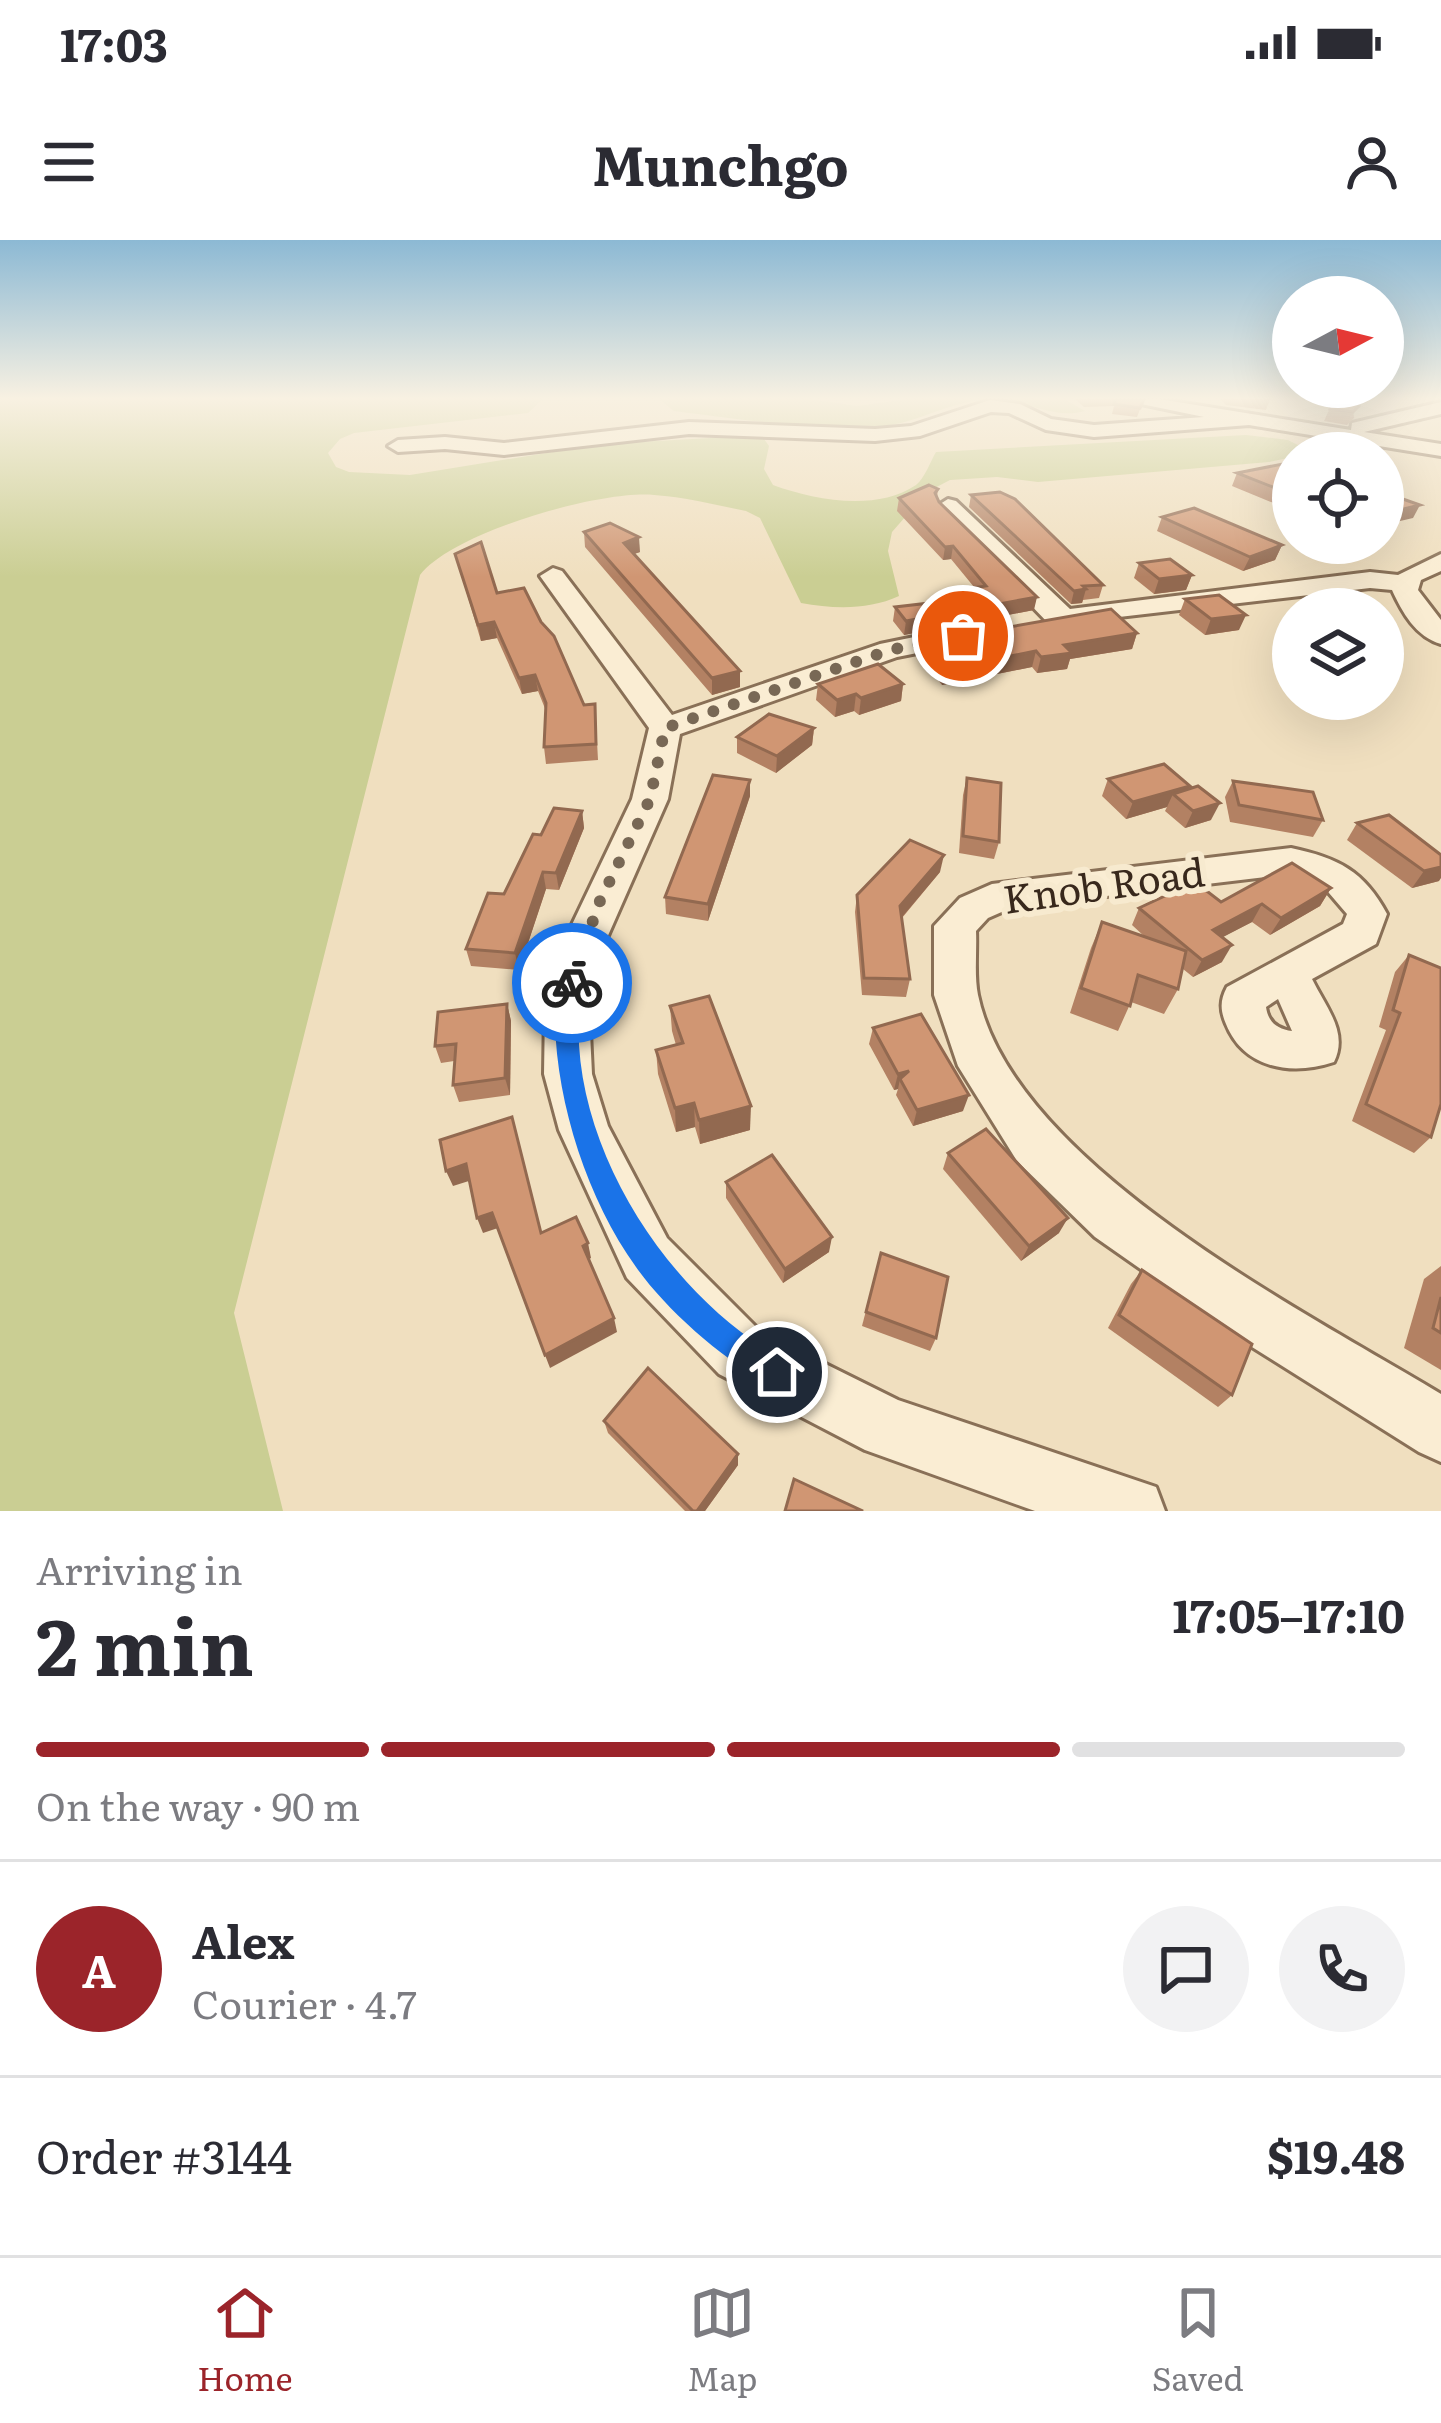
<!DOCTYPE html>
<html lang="en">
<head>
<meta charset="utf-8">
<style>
	:root { --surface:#fff; --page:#f2f2f3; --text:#2b2b33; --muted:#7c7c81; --line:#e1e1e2; --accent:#9b242a }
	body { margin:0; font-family:Literata,serif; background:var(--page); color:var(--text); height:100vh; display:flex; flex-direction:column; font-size:45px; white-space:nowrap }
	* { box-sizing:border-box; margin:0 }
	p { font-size:39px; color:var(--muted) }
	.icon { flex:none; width:66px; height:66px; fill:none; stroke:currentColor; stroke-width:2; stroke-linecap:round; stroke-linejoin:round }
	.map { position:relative; height:1271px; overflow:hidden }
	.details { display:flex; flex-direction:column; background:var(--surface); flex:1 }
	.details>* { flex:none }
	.needle { width:78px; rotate:83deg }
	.fabs { position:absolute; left:1272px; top:36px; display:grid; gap:24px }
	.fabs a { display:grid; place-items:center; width:132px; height:132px; border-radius:50%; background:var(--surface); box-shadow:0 12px 48px #0002; font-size:60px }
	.pin { position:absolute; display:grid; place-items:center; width:102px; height:102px; color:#fff; margin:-51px; border:6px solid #fff; border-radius:50%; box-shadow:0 3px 12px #0007 }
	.courier { position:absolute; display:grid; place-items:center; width:120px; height:120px; margin:-60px; border:9px solid #1a73e8; border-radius:50%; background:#fff; color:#222; box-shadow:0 3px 15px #0007 }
	.summary em { font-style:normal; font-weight:700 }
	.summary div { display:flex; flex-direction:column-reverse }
	.summary { display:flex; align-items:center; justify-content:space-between; height:204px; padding:0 36px }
	h1 { font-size:78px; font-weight:700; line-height:90px }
	.bar { display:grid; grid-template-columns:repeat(4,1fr); gap:18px 12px; align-content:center; height:144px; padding:0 36px }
	.bar i { height:15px; border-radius:9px; background:var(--line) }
	.bar .active { background:var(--accent) }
	.bar p { grid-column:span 4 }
	.line { display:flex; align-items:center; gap:30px; padding:0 36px; border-top:3px solid var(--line) }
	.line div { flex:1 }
	.round { display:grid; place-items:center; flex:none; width:126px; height:126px; border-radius:63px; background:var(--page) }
	.status { display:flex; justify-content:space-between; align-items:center; height:84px; padding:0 60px; background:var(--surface); direction:ltr }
	.status svg { height:33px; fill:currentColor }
	header { display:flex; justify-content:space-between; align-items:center; height:156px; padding:0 36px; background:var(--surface); font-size:54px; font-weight:700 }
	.dock { display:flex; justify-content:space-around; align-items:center; height:168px; border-top:3px solid var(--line); background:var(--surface); font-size:33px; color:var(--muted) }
	.dock a { display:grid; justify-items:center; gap:6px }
	.dock .active { color:var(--accent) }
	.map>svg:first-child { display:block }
</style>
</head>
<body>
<div class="status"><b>17:03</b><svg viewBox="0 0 49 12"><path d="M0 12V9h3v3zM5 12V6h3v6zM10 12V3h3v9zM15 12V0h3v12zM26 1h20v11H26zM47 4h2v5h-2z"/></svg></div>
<header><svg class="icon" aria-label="menu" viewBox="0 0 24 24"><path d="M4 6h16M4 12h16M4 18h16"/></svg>Munchgo<svg class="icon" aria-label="person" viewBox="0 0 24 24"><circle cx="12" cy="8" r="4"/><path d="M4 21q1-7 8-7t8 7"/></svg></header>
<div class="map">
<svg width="1441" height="1271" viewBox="0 0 1441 1271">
	<rect width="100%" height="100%" fill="#f0dfbf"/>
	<g fill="#cace93">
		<path d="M 0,159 L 543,159 L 528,173 L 354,193 L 340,199 L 328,213 L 336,227 L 349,232 L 410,235 L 602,204 L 747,196 L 764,199 L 769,206 L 764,229 L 773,245 C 814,260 876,272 916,245 C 925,238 930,222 936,212 L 1246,195 L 1288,200 L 1314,213 L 1293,213 L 1293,217 L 1269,222 L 1038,242 L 997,237 L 950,240 L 927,252 L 892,292 L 888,311 L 899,356 C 869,370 834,369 801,363 L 760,278 L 746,271 C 716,265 685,257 654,255 C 600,250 453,292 420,335 L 234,1073 L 283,1271 L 0,1271 Z"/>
		<path d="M 659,159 L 810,159 L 857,166 L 908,159 L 1064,159 L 1085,171 C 1053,180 1027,160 995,159 C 960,158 929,177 896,184 C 843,195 731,178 674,171 Z"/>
	</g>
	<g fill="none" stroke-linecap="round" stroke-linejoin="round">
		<defs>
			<g id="minor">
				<path d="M 1117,159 L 1159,159 L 1351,190 L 1352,183 L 1441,162 L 1441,174 L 1364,192 L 1441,204 L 1441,216 L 1249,185 L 1094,197 L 1046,190 L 1009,173 L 991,172 L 920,196 L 875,201 L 689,194 L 504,215 L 445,209 L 398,212 L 388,206 L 398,200 L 445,197 L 504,203 L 689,182 L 875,189 L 911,186 L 990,160 L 1020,164 L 1051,179 L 1094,185 L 1204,177 Z"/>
				<path d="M 948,259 L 956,261 L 1070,369 L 1370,332 L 1398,335 L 1441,314 L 1441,331 L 1421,340 L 1418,350 L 1441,380 L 1441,404 C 1416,397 1402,372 1392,350 L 1370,348 L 1050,385 L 940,271 L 937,266 Z"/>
				<path d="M 553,328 L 562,331 L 672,475 L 880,404 L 973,385 L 987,394 L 983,400 L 897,417 L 680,494 L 668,559 L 599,716 L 589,771 L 592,834 L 608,886 L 667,998 L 761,1092 L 898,1160 L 1156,1247 L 1165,1271 L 1035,1271 L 865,1210 L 719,1134 L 627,1038 L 559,890 L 544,834 L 545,771 L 557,716 L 632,559 L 649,488 L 540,336 Z"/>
				<path d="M 1291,608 C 1338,618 1364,631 1387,674 L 1376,704 L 1312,739 C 1325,766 1349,792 1334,822 C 1292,836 1244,829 1226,784 C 1220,770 1220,760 1227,747 L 1343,684 L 1347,674 L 1323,646 L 1291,634 L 1013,667 L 988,678 L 976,691 C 977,711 974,735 978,755 C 1013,923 1303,1071 1441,1154 L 1441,1222 L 1419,1212 L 1252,1107 L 1095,997 L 1017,921 L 958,826 L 934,755 L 934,686 L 960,658 L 992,644 ZM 1278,759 L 1292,791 C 1277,789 1268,782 1266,767 Z"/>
			</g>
		</defs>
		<use href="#minor" stroke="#897057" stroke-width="6"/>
		<use href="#minor" fill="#faedd3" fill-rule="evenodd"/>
	</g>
	<g fill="#b38163">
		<path d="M 1075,159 L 1144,159 L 1137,177 L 1112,174 L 1114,166 L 1084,167 Z"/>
		<path d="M 1220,159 L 1270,159 L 1266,170 L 1226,165 Z"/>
		<path d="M 1334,159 L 1352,159 L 1354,178 L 1347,185 L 1324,181 Z"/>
		<path d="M 1293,222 L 1293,271 L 1232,246 L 1237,233 Z"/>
		<path d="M 938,249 L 937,258 L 939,262 L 1034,370 L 904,395 L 893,381 L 895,367 L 969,358 L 972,348 L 974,347 L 951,319 L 943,320 L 897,271 L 899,258 Z"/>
		<path d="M 971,255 L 1103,345 L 1099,358 L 1083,360 L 1082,363 L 1071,364 L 969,267 Z"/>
		<path d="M 1162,277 L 1282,305 L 1275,320 L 1243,331 L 1157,291 Z"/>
		<path d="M 584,292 L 640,312 L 634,314 L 740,431 L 740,447 L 712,455 L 585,307 Z"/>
		<path d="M 455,314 L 497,353 L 584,465 L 595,464 L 598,520 L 546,524 L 544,507 L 546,471 L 538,451 L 522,454 L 497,398 L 481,401 Z"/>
		<path d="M 1139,323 L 1192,335 L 1186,350 L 1154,354 L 1134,338 Z"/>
		<path d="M 1185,359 L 1239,390 L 1205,395 L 1179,375 Z"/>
		<path d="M 1137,393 L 1132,409 L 1070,419 L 1067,429 L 1037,433 L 1032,427 L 942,445 L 921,418 L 924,402 Z"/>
		<path d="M 818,444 L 903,444 L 901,461 L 859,475 L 854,471 L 835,477 L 816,460 Z"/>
		<path d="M 814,488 L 812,505 L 776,533 L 737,513 L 737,497 Z"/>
		<path d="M 967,538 L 999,602 L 994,619 L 959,613 L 963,555 Z"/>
		<path d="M 1108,539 L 1189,549 L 1211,580 L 1185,588 L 1165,571 L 1167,567 L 1126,579 L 1102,556 Z"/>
		<path d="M 750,540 L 750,556 L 708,681 L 666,674 L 665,657 Z"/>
		<path d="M 1233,541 L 1323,580 L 1313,597 L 1230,582 L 1225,557 Z"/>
		<path d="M 582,571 L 584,588 L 559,650 L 546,649 L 519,730 L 471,726 L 466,709 L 504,654 L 541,595 Z"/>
		<path d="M 1357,583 L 1439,641 L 1412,648 L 1347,600 Z"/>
		<path d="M 940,632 L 902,678 L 910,739 L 906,757 L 862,755 L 855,672 L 857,655 Z"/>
		<path d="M 1331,648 L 1320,666 L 1270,695 L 1252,682 L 1222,697 L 1222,722 L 1193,737 L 1183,729 L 1178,749 L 1164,774 L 1131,762 L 1118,791 L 1070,773 L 1091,708 L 1102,682 L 1145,697 L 1132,685 L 1139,668 L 1221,662 Z"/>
		<path d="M 1409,715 L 1431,897 L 1414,913 L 1352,881 L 1386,790 L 1379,787 L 1395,732 Z"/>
		<path d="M 507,764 L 511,781 L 510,855 L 459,862 L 453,845 L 454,821 L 441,823 L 435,806 Z"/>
		<path d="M 670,766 L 750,890 L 700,904 L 695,887 L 676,892 L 658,834 L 656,810 L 676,805 L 672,791 Z"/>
		<path d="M 873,788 L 963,871 L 913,886 L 896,855 L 898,849 L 894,850 L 869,804 Z"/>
		<path d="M 948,913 L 1059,993 L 1021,1021 L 943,929 Z"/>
		<path d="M 726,942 L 829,1012 L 783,1043 L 726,958 Z"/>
		<path d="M 881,1013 L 936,1098 L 930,1111 L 862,1086 Z"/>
		<path d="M 1441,1026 L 1441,1130 L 1404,1108 L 1424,1039 Z"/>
		<path d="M 1142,1030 L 1232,1155 L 1218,1167 L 1108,1088 L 1131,1044 Z"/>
		<path d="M 604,1181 L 738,1225 L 705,1271 L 685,1271 L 608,1193 Z"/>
	</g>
	<g fill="#926950">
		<path d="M 1420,265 L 1413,278 L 1383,285 L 1383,274 Z"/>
		<path d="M 639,297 L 640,312 L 625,317 L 624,303 Z"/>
		<path d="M 1282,305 L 1275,320 L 1243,331 L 1250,317 Z"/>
		<path d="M 953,306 L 951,319 L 943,320 L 945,307 Z"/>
		<path d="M 1192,335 L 1186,350 L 1154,354 L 1159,339 Z"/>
		<path d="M 1086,349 L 1082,363 L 1071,364 L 1074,351 Z"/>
		<path d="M 1037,357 L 1034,370 L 904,395 L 906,381 Z"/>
		<path d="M 1246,375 L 1239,390 L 1205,395 L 1211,379 Z"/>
		<path d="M 494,382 L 497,398 L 481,401 L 478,385 Z"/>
		<path d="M 1137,393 L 1132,409 L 1070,419 L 1067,429 L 1037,433 L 1041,417 L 1064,405 Z"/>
		<path d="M 1036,411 L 1032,427 L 942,445 L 945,429 Z"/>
		<path d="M 740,431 L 740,447 L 712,455 L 712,438 Z"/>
		<path d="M 535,435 L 538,451 L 522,454 L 519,438 Z"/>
		<path d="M 903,444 L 901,461 L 859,475 L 861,458 Z"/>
		<path d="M 856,454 L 854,471 L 835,477 L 837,460 Z"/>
		<path d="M 814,488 L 812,505 L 776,533 L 777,516 Z"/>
		<path d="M 750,540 L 750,556 L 708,681 L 708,664 Z"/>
		<path d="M 1190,546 L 1183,562 L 1173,554 L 1167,567 L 1126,579 L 1133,562 Z"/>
		<path d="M 1220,563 L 1211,580 L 1185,588 L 1193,571 Z"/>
		<path d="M 582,571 L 584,588 L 559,650 L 556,633 Z"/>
		<path d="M 944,615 L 940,632 L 897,683 L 900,666 Z"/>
		<path d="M 1441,627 L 1441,638 L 1439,641 L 1412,648 L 1424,631 Z"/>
		<path d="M 543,632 L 546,649 L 519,730 L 515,713 Z"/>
		<path d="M 1331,648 L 1320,666 L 1270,695 L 1281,678 Z"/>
		<path d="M 1262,664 L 1252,682 L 1204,707 L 1213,690 Z"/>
		<path d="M 1232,705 L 1222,722 L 1193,737 L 1202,720 Z"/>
		<path d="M 507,764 L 511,781 L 510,855 L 505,838 Z"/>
		<path d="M 909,831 L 900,839 L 898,849 L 894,850 L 898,834 Z"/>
		<path d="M 969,855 L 963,871 L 913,886 L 917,870 Z"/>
		<path d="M 694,863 L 695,887 L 676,892 L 675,868 Z"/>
		<path d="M 751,866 L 750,890 L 700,904 L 699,880 Z"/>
		<path d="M 466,924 L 472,940 L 453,946 L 446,931 Z"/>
		<path d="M 492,973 L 498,988 L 483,993 L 477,978 Z"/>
		<path d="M 1068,978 L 1059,993 L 1021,1021 L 1029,1006 Z"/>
		<path d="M 832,997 L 829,1012 L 783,1043 L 785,1029 Z"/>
		<path d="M 588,1003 L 591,1018 L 586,1021 L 583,1006 Z"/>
		<path d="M 614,1078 L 617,1092 L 550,1128 L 545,1115 Z"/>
		<path d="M 738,1214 L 738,1225 L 705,1271 L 697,1271 Z"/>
	</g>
	<g fill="#d09673" stroke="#926950" stroke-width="3">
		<path d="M 1116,159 L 1144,159 L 1140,168 L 1114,164 Z"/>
		<path d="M 1334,159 L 1352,159 L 1359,166 L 1353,172 L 1330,169 Z"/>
		<path d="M 1293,222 L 1293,255 L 1237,233 Z"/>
		<path d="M 929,245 L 938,249 L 935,253 L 939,262 L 1037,357 L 906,381 L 895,367 L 981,357 L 972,348 L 986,346 L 953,306 L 945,307 L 899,258 Z"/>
		<path d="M 1000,252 L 1015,259 L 1103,345 L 1083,346 L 1086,349 L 1074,351 L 971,255 Z"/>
		<path d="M 1383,252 L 1420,265 L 1383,274 Z"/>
		<path d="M 1194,268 L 1282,305 L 1250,317 L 1162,277 Z"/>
		<path d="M 610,283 L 639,297 L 624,303 L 740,431 L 712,438 L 584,292 Z"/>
		<path d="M 481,302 L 497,353 L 524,348 L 541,382 L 554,396 L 584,465 L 595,464 L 596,504 L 544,507 L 546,463 L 535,435 L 519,438 L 494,382 L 478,385 L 455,314 Z"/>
		<path d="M 1170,319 L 1192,335 L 1159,339 L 1139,323 Z"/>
		<path d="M 1219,355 L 1246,375 L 1211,379 L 1185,359 Z"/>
		<path d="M 1111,369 L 1137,393 L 1064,405 L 1072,413 L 1041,417 L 1036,411 L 945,429 L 924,402 Z"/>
		<path d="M 878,424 L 903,444 L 861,458 L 856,454 L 837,460 L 818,444 Z"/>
		<path d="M 769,474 L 814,488 L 777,516 L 737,497 Z"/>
		<path d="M 1164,524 L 1190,546 L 1133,562 L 1108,539 Z"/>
		<path d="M 713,535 L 750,540 L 708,664 L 665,657 Z"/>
		<path d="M 967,538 L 1001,543 L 999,602 L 963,596 Z"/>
		<path d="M 1233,541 L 1313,552 L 1323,580 L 1239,565 Z"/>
		<path d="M 1198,546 L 1220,563 L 1193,571 L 1173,554 Z"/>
		<path d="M 554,568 L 582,571 L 556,633 L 543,632 L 515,713 L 466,709 L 488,653 L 504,654 L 533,594 L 541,595 Z"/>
		<path d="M 1389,575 L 1441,615 L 1441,627 L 1424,631 L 1357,583 Z"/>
		<path d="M 910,600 L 944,615 L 900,666 L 910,739 L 864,738 L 857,655 Z"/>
		<path d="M 1292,623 L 1331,648 L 1281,678 L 1262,664 L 1213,690 L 1232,705 L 1202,720 L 1139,668 L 1195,642 L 1221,662 Z"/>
		<path d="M 1102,682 L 1186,711 L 1178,749 L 1138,735 L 1130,766 L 1081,748 Z"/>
		<path d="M 1409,715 L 1441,728 L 1441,864 L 1431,897 L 1366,864 L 1400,773 L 1393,770 Z"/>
		<path d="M 709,756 L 751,866 L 699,880 L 694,863 L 675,868 L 656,810 L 683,803 L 670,766 Z"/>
		<path d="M 507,764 L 505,838 L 453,845 L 456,804 L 435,806 L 438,772 Z"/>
		<path d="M 921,774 L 969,855 L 917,870 L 900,839 L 909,831 L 898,834 L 873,788 Z"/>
		<path d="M 512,877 L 541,993 L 576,977 L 588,1003 L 583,1006 L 614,1078 L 545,1115 L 492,973 L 477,978 L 466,924 L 446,931 L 440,900 Z"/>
		<path d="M 986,889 L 1068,978 L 1029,1006 L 948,913 Z"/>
		<path d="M 772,915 L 832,997 L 785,1029 L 726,942 Z"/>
		<path d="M 881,1013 L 948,1037 L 936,1098 L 866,1072 Z"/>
		<path d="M 1142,1030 L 1252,1104 L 1232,1155 L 1119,1075 Z"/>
		<path d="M 1441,1057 L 1441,1093 L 1433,1088 Z"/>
		<path d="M 648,1128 L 738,1214 L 697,1271 L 693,1271 L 604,1181 Z"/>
		<path d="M 794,1239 L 863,1271 L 785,1271 Z"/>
	</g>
	<linearGradient id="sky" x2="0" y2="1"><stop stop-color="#8cb9d4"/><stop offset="0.47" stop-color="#f8f1e2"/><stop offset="1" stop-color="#f8f1e2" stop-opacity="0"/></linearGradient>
	<rect width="1441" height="337" fill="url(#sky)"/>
	<path fill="#1a73e8" d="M 572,734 L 583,743 C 555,884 664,1058 787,1121 L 792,1132 L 787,1142 L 777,1147 C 730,1127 666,1070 636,1027 C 588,960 557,865 555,783 C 555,766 556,741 572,734 Z"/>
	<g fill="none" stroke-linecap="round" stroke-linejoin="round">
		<path stroke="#786855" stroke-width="12" stroke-dasharray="0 21.6" d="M 572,743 L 599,663 L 650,559 L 665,488 L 890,410 L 963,396"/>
	</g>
	<g text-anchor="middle" stroke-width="12" stroke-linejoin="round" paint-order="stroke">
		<g font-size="39" fill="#38281c" stroke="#f7eacf">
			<text transform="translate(1104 646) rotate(-8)" y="14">Knob Road</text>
		</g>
	</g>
</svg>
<div class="fabs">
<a><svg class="needle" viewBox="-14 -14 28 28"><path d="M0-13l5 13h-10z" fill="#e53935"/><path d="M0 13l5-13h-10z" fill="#7c7c81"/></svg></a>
<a><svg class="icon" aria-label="locate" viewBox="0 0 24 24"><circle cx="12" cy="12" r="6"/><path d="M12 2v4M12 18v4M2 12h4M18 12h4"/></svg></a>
<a><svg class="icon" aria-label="layers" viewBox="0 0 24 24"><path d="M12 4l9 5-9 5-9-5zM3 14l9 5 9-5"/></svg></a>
</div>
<div class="pin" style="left:963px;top:396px;background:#ea580c"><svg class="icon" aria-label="bag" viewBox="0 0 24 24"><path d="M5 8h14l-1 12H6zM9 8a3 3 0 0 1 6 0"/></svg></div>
<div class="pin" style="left:777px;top:1132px;background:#1f2937"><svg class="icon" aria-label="home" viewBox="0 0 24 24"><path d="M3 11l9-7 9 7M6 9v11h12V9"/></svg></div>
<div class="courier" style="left:572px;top:743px"><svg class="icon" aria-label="bike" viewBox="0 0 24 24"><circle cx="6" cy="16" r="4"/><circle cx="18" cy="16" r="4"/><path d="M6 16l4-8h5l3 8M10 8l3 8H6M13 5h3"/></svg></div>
</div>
<section class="details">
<div class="summary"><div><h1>2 min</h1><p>Arriving in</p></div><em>17:05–17:10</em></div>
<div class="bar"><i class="active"></i><i class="active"></i><i class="active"></i><i></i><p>On the way · 90 m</p></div>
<div class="line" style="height:216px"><b class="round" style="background:var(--accent);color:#fff">A</b><div><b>Alex</b><p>Courier · 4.7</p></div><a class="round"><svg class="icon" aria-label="chat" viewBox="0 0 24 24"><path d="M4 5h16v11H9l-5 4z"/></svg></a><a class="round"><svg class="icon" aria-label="phone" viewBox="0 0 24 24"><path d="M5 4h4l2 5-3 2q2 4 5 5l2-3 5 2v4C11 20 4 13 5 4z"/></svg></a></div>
<div class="line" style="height:156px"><div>Order #3144</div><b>$19.48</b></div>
</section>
<nav class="dock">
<a class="active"><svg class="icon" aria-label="home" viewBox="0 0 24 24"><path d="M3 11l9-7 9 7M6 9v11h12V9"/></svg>Home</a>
<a><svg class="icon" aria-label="map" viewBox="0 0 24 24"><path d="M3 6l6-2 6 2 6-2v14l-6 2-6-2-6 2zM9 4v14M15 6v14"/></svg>Map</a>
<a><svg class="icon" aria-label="saved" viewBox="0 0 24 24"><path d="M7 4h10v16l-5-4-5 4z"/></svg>Saved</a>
</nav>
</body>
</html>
